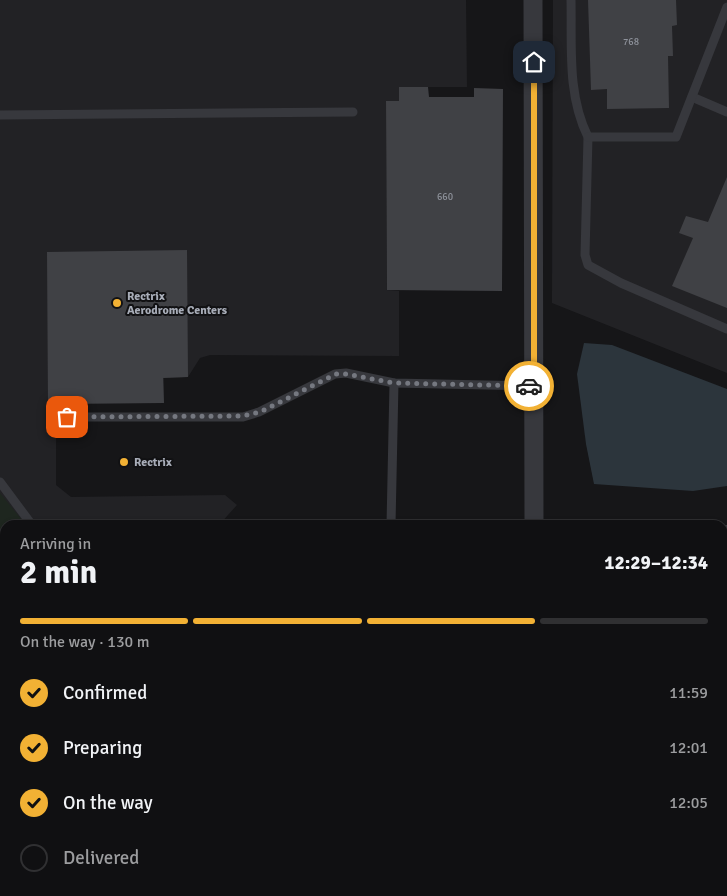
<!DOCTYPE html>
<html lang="en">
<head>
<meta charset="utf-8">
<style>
	:root { --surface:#101012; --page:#1e1e20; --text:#f1f3f6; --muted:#9c9d9f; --line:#303032; --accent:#f2b134 }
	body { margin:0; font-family:Signika,sans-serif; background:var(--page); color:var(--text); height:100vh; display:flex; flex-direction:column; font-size:19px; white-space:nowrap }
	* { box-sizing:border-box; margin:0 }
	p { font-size:16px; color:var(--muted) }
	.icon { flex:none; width:28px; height:28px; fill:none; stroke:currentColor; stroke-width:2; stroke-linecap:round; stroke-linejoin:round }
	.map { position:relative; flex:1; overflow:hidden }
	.panel { position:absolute; left:0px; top:520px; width:728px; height:376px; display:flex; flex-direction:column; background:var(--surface); border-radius:15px 15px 0 0; box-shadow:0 1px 4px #0004,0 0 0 1px var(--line) }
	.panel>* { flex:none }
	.pin { position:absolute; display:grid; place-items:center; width:42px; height:42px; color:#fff; margin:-21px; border-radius:10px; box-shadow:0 2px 8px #0006 }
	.courier { position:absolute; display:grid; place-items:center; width:50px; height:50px; margin:-25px; border:4px solid #f2b134; border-radius:50%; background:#fff; color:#222; box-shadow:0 1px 6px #0007 }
	.head em { font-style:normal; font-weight:800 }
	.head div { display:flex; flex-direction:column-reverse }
	.head { display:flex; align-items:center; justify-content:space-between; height:85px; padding:0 20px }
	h1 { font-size:32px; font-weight:800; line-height:38px }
	.bar { display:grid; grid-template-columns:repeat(4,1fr); gap:8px 5px; align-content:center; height:60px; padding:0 20px }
	.bar i { height:6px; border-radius:4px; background:var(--line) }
	.bar .active { background:var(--accent) }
	.bar p { grid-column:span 4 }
	ol { padding:0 20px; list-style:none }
	li { display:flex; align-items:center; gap:15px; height:55px }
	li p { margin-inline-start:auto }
	li .icon { padding:5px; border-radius:50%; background:var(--accent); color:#111; stroke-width:4 }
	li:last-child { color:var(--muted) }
	li i { width:28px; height:28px; border:2px solid var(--line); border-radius:50% }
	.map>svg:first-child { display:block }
</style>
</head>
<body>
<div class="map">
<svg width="727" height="896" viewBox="0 0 727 896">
	<rect width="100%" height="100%" fill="#161618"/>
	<g fill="#222225">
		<path d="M 0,0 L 466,0 L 467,87 L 400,87 L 399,101 L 386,102 L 387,290 L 399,291 L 399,356 L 210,355 L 200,358 L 188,377 L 164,378 L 164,403 L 56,404 L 56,485 L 71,497 L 225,495 L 237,505 L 219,525 L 5,525 L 5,891 L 412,891 L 417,896 L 0,896 Z"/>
		<path d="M 553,0 L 727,0 L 727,373 L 552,303 Z"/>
	</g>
	<g fill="#1e261f">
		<path d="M 0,493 L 26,525 L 5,525 L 5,641 L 0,636 Z"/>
		<path d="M 0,690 L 5,695 L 5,891 L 106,891 L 103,896 L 0,896 Z"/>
		<path d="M 285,891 L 356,891 L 362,896 L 290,896 Z"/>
	</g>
	<path fill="#2c353c" d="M 584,343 L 612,345 L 727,389 L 727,486 L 693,491 L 594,484 L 586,444 L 577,374 Z"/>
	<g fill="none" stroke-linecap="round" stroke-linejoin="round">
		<g stroke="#303135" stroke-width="45">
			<path d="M 0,665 L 5,669"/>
			<path d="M 254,891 L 259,896"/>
			<path d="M 135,896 L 139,891"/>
		</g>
	</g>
	<g fill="#404145">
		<path d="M 588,0 L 676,0 L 677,25 L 672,26 L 673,56 L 668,56 L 669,108 L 607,109 L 607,89 L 591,90 Z"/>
		<path d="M 399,87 L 428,87 L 429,97 L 474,97 L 474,88 L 503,89 L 502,291 L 387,290 L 386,101 L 399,101 Z"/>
		<path d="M 727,177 L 727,308 L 672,286 L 693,238 L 679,233 L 686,216 L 708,222 Z"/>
		<path d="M 187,250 L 188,377 L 163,378 L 164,403 L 48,404 L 47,252 Z"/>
		<rect x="722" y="525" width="5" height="39"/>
		<path d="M 722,565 L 724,565 L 724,570 L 727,570 L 727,624 L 722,624 Z"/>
	</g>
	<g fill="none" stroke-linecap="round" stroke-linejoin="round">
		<g stroke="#37383d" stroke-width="9">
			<path d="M 571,0 C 572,46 567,95 588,137 L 585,255 L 588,265 L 621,283 L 727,329"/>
			<path d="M 692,97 L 727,112"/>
			<path d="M 0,115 L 353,112"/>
			<path d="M 588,137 L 676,137 L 727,7"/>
			<path d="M 67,417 L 243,417 L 259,412 L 335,374 L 346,373 L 394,383 L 534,386"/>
			<path d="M 0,482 L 32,525"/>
			<path d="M 391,525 L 394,383"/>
			<path d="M 722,715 L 723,713"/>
			<path d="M 722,804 L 727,805"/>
			<path d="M 365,891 L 371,896"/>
			<path d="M 707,896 L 707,891"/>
		</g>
		<g stroke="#37383d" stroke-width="19">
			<path d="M 533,0 L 534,525"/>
			<path d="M 542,891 L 544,896"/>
		</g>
	</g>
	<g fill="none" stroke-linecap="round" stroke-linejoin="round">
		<path stroke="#757880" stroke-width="5" stroke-dasharray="0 9" d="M 67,417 L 243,416 L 260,412 L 336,374 L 346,374 L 394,383 L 529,386"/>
		<path stroke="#f2b134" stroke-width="6" d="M 529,386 L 534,386 L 534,62"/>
	</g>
	<g fill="#f2b134" stroke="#111113" stroke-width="2">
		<circle cx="117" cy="303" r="5"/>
		<circle cx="124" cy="462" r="5"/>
	</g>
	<g text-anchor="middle" stroke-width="4" stroke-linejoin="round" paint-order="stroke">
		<g font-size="10" fill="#8e929b">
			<text x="631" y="45">768</text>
			<text x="445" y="200">660</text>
		</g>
		<g font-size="12" font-weight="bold" fill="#a8adb8" stroke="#111113" text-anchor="start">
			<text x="127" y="300">Rectrix<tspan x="127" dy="14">Aerodrome Centers</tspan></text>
			<text x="134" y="466">Rectrix</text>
		</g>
	</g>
</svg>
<div class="pin" style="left:67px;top:417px;background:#ea580c"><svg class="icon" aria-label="bag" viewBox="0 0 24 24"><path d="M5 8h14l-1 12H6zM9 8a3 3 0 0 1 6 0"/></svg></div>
<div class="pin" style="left:534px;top:62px;background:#1f2937"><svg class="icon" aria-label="home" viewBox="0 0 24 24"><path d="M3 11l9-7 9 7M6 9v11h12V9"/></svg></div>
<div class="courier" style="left:529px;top:386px"><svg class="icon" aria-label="car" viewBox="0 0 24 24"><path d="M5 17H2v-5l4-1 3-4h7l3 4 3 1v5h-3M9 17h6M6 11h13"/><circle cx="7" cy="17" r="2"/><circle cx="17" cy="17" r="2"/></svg></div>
<section class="panel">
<div class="head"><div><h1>2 min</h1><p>Arriving in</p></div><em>12:29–12:34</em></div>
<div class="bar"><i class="active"></i><i class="active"></i><i class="active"></i><i></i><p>On the way · 130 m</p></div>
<ol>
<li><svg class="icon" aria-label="check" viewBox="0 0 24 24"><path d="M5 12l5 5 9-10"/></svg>Confirmed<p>11:59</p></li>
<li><svg class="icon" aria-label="check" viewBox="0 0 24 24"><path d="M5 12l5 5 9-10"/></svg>Preparing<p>12:01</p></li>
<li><svg class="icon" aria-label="check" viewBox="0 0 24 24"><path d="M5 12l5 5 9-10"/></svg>On the way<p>12:05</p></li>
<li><i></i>Delivered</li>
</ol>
</section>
</div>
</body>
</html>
